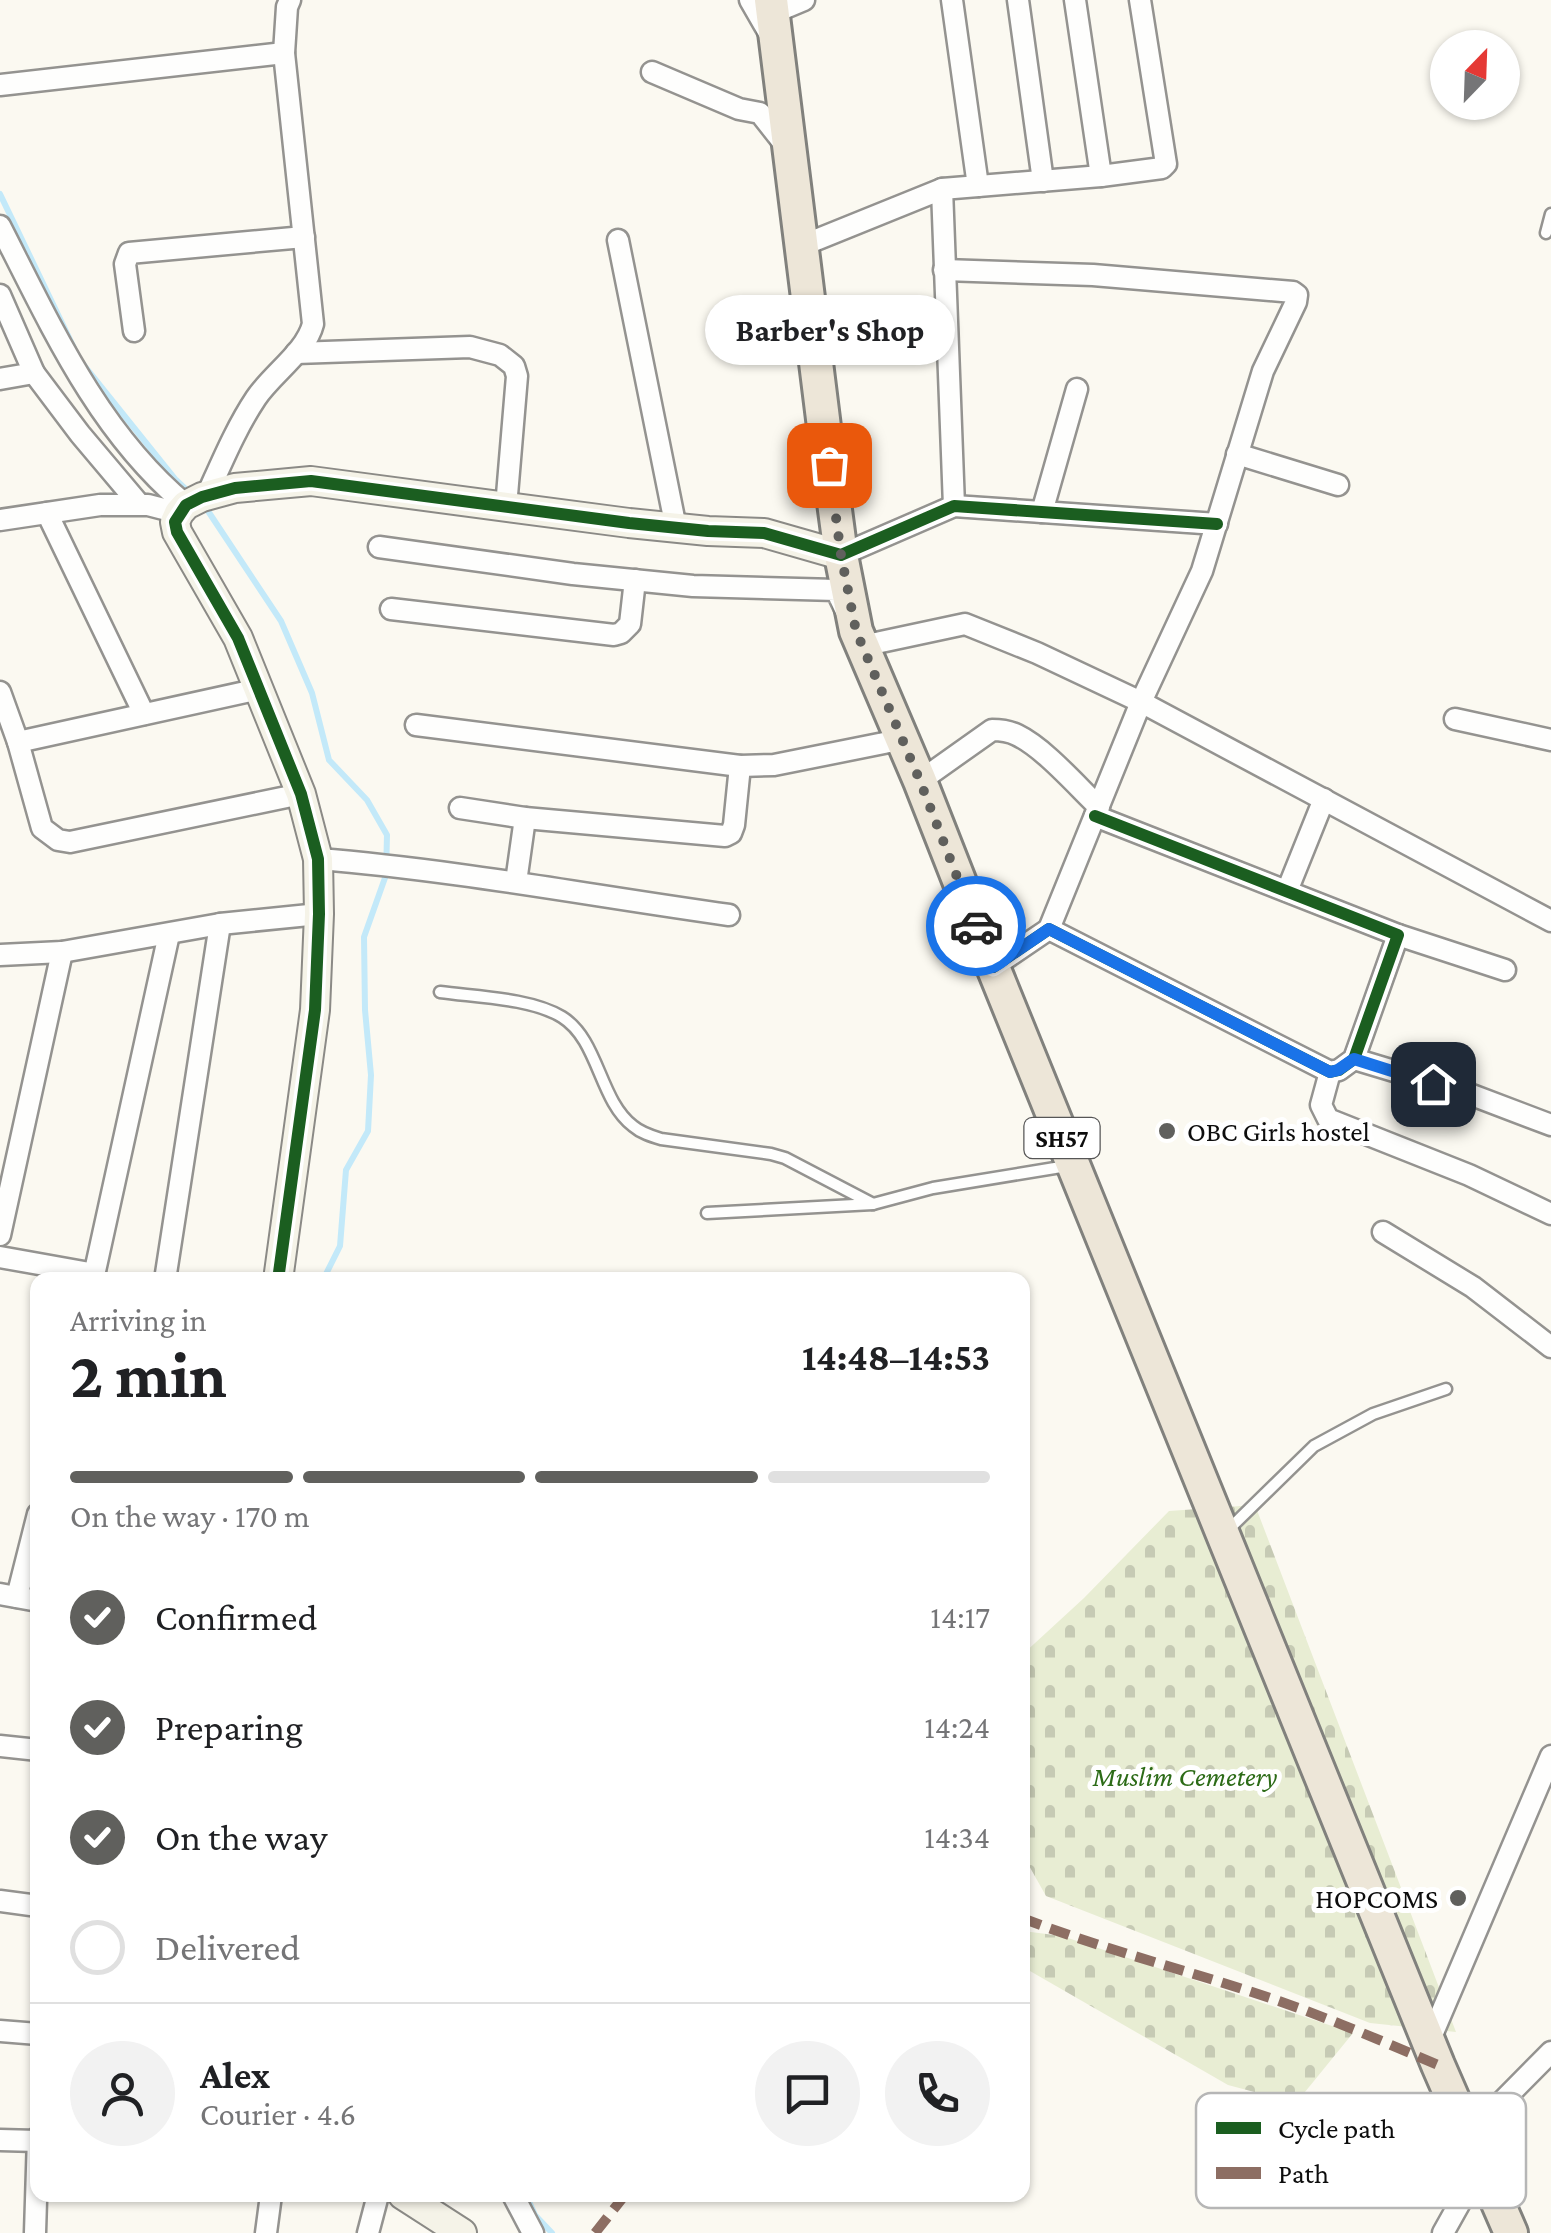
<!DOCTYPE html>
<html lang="en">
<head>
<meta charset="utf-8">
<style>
	:root { --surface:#fff; --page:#f2f2f2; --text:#202124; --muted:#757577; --line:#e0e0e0; --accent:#60605d }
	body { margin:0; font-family:"Crimson Pro",serif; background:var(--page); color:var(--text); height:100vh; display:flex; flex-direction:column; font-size:38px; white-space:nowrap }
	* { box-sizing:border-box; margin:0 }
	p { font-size:32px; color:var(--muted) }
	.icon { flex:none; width:55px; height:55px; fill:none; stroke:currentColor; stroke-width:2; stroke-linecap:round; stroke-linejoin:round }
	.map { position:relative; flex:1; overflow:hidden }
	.panel { position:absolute; left:30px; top:1272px; width:1000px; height:930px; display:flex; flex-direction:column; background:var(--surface); border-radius:20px; box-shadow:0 2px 8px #0004 }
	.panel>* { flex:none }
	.needle { width:65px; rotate:23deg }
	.controls { position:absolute; left:1430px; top:30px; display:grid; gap:20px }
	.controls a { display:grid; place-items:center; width:90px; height:90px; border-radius:50%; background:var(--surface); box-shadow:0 2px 8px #0004; font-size:50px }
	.pin { position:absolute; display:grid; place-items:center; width:85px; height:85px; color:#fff; margin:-42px; border-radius:20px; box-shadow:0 5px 15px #0006 }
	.courier { position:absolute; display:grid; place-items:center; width:100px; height:100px; margin:-50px; border:8px solid #1a73e8; border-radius:50%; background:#fff; color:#222; box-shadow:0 2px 12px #0007 }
	.bubble { position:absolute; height:70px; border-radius:35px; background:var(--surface); box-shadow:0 2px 8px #0004; font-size:32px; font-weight:700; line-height:70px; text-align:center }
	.summary em { font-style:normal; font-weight:700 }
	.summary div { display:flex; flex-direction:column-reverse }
	.summary { display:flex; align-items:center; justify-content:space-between; height:170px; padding:0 40px }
	h1 { font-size:65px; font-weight:700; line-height:75px }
	.bar { display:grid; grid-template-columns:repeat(4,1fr); gap:15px 10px; align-content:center; height:120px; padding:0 40px }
	.bar i { height:12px; border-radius:8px; background:var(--line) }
	.bar .selected { background:var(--accent) }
	.bar p { grid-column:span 4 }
	.line { display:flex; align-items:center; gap:25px; padding:0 40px; border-top:2px solid var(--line) }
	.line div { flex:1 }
	.round { display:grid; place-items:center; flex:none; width:105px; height:105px; border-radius:52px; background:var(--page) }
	ol { padding:0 40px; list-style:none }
	li { display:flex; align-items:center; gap:30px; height:110px }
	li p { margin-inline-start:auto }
	li .icon { padding:10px; border-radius:50%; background:var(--accent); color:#fff; stroke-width:4 }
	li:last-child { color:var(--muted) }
	li i { width:55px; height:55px; border:5px solid var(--line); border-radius:50% }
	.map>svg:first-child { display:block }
</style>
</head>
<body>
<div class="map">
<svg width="1551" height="2233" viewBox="0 0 1551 2233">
	<defs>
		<pattern id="cemetery-stones" width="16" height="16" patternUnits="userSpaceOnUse" patternTransform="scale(2.5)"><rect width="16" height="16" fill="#e8edd3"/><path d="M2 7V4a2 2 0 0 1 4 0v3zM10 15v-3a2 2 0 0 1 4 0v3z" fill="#c6cab4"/></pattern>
	</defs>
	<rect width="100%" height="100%" fill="#fbf9f1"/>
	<g fill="url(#cemetery-stones)">
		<path d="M 1255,1505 L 1456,2032 L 1370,2023 L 1046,1896 L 1023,1855 L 1022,1655 L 1084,1598 L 1169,1511 Z"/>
		<path d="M 1023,1931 L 1062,1936 L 1353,2033 L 1296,2103 L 1228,2085 L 1023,1967 Z"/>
	</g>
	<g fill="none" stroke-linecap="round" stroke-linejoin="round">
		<g stroke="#c3e9f9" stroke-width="6">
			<path d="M 0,194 L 74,348"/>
			<path d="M 82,363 L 175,479 L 193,496"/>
			<path d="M 202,504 L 208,511 L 281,621 L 312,693 L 329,760 L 367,800 L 387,835 L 386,875 L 364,937 L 365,1010 L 371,1075 L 368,1131 L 346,1170 L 340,1246 L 323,1280"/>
			<path d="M 526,2195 L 535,2215 L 552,2233"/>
		</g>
		<defs>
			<g id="lane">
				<path d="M 1546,233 L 1551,214"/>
				<path d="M 440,992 C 476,997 531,998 562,1017 C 599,1040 599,1100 633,1126 C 641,1133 651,1136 661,1139 L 771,1154 L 785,1158 L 873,1204"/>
				<path d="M 707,1213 L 873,1204 L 933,1188 L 1067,1166"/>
				<path d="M 1227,1531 L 1314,1446 L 1373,1414 L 1446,1389"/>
			</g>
			<g id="street">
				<path d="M 750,0 L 769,33"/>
				<path d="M 952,0 L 978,186"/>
				<path d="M 1018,0 L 1043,181"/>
				<path d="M 1075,0 L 1101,176"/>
				<path d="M 773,13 L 804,0"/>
				<path d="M 652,72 L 739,109 L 760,113 L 786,146"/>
				<path d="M 0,85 L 284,53"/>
				<path d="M 942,189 L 1101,176 L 1162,168 L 1166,164 L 1140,0"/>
				<path d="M 0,226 C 51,326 98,432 186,505"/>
				<path d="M 618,240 L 676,528"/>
				<path d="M 801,246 L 942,189 L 954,506"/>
				<path d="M 0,295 L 34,373 L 80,434 L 139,504"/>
				<path d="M 134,331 L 125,264 L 129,253 L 304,237"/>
				<path d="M 296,353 L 470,347 L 500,355 L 514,366 L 517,376 L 506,507"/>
				<path d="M 0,379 L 34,373"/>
				<path d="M 1237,454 L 1338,485"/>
				<path d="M 207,495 C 222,462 236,428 256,398 C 273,373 306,352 313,324 L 284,53 L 287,7 L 290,0"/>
				<path d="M 1042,512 L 1077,389"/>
				<path d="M 47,513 L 144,714"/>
				<path d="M 0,520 L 100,505 L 148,505 L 179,513"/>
				<path d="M 379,547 L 573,574 L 693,586 L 836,590 L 846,611"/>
				<path d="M 841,555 L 954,506 L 1217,524"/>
				<path d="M 391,609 L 614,635 L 621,633 L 630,624 L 635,580"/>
				<path d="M 862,646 L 965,624 L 1037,653 L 1141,702 L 1202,571 L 1263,371 L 1296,302 L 1297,295 L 1293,292 L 1093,275 L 944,270"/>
				<path d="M 0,692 L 18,742 L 42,828 L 58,840 L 70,842 L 301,794"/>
				<path d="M 1455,719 L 1551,740"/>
				<path d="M 416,725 L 740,766 L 774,765 L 899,740 L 904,749"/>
				<path d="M 18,742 L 259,689"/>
				<path d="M 920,781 L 992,730 C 1001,730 1009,731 1017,735 C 1044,748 1076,785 1099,807"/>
				<path d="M 460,808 L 525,818 L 725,836 L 731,833 L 734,825 L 740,766"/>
				<path d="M 318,859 C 456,870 592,896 729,915"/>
				<path d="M 516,882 L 525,818"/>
				<path d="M 1287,891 L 1324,799"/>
				<path d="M 1049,929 L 1141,702 L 1551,921"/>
				<path d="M 1398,935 L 1505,970"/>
				<path d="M 0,955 L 62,952 L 220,924 L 319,914"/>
				<path d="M 993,967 L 1049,929 L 1330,1072 L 1339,1070 L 1354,1059 L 1398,935 L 1095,816"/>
				<path d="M 1354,1059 L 1464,1092 L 1551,1125"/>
				<path d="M 1330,1072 L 1321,1105 L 1328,1119 L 1469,1175 L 1551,1214"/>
				<path d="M 1383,1232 L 1473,1287 L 1551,1347"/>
				<path d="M 0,1235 L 62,952"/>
				<path d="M 0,1257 L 95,1274"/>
				<path d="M 93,1280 L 169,934"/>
				<path d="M 165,1280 L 220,924"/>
				<path d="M 0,1594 L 38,1601"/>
				<path d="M 17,1597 L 38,1514"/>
				<path d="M 0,1746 L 38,1750"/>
				<path d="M 0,1901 L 38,1906"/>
				<path d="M 0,2031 L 38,2034"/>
				<path d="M 1429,2042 L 1551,1756"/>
				<path d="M 1470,2134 L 1551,2052"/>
				<path d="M 0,2140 L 37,2141"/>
				<path d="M 513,2195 L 533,2233"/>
				<path d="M 35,2233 L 38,2137"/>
				<path d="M 266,2233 L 271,2195"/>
				<path d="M 368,2233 L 378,2195"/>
				<path d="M 1443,2233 L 1481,2165"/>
			</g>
			<g id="secondary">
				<path d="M 278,1280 L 315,1010 L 319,914 L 318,859 L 301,794 L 238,638 L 177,532 L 175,522 L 179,513 L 186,505 L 202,497 L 235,488 L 311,481 L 629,523 L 708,531 L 764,533 L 841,555"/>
				<path d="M 403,2195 L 462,2233"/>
			</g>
			<path id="primary" d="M 771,0 L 825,435 L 841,555 L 856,631 L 920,781 L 993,967 L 1438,2065 L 1511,2233"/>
		</defs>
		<use href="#lane" stroke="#949390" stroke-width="15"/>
		<use href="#street" stroke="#949390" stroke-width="25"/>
		<use href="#secondary" stroke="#8b8a86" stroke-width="32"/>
		<use href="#primary" stroke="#81817d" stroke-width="38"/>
		<use href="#lane" stroke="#fefefd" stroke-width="10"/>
		<use href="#street" stroke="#fefefd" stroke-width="20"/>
		<use href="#secondary" stroke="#f5f3e8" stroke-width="28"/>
		<use href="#primary" stroke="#ede6d8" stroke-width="32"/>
		<g stroke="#8d6e63" stroke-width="10" stroke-dasharray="20 10" stroke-linecap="butt">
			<path d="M 1022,1918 C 1105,1950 1190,1971 1273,1999 C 1329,2018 1384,2042 1438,2065"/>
			<path d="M 595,2233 L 625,2195"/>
		</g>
		<defs>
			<g id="cycleway">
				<path d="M 993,967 L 1049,929 L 1330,1072 L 1339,1070 L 1354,1059 L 1398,935 L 1095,816"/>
				<path d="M 278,1280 L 315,1010 L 319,914 L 318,859 L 301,794 L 238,638 L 177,532 L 175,522 L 186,505 L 202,497 L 235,488 L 311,481 L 629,523 L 708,531 L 764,533 L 841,555 L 954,506 L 1217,524"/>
			</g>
		</defs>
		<use href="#cycleway" stroke="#fff" stroke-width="19"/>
		<use href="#cycleway" stroke="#1b5e20" stroke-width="12"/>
	</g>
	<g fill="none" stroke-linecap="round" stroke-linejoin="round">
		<path stroke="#60605d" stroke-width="10" stroke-dasharray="0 18" d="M 829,465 L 841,555 L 856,631 L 920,781 L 976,926"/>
		<path stroke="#1a73e8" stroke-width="12" d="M 976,926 L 993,967 L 1049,929 L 1330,1072 L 1338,1070 L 1354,1059 L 1433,1084"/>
	</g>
	<g fill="#60605d" stroke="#fff" stroke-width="4">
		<circle cx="1167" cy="1131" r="10"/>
		<circle cx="1458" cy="1898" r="10"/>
	</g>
	<g text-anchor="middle" stroke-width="10" stroke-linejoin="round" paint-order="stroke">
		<rect fill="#fff" stroke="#565656" stroke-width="2.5" x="1024.5" y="1118" width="75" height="40" rx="8"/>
		<g font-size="25" font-weight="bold" fill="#0d0d0d">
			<text x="1062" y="1147">SH57</text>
		</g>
		<g font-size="28" fill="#0d0d0d" stroke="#fff" text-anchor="start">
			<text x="1187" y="1141">OBC Girls hostel</text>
			<text x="1438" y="1908" text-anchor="end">HOPCOMS</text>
		</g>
		<g font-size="28" font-style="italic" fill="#2c6b17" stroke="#fff">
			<text x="1185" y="1786">Muslim Cemetery</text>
		</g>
	</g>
	<rect x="1196" y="2093" width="330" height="115" rx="15" fill="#fff" stroke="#b6b6b6" stroke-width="2.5"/>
	<rect x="1216" y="2122" width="45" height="12" fill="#1b5e20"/>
	<rect x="1216" y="2167" width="45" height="12" fill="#8d6e63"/>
	<g font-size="28" fill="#0d0d0d">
		<text x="1278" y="2138">Cycle path</text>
		<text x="1278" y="2183">Path</text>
	</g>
</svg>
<div class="controls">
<a><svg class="needle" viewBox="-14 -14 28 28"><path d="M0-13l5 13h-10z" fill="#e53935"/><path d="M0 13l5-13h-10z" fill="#757577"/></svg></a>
</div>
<div class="pin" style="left:829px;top:465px;background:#ea580c"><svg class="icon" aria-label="bag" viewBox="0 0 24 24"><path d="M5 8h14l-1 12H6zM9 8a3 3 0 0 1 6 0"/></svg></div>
<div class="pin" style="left:1433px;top:1084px;background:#1f2937"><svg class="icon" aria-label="home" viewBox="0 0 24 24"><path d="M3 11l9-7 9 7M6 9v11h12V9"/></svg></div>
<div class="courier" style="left:976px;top:926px"><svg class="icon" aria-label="car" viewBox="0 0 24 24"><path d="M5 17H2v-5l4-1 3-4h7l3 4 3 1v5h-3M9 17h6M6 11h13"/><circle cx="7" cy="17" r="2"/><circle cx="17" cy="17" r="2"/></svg></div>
<div class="bubble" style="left:705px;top:295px;width:250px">Barber's Shop</div>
<section class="panel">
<div class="summary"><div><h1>2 min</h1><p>Arriving in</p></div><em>14:48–14:53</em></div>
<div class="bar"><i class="selected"></i><i class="selected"></i><i class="selected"></i><i></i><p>On the way · 170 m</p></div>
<ol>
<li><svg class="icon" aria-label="check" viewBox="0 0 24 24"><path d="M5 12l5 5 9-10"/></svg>Confirmed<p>14:17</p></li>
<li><svg class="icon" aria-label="check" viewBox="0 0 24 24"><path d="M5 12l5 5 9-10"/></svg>Preparing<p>14:24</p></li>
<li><svg class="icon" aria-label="check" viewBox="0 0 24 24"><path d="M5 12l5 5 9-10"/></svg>On the way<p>14:34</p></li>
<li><i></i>Delivered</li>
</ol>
<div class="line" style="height:180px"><a class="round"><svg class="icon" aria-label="person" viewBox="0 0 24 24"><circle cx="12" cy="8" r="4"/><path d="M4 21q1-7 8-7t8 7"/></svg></a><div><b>Alex</b><p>Courier · 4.6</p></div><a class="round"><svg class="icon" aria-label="chat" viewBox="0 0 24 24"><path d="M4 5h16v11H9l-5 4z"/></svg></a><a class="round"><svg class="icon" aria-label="phone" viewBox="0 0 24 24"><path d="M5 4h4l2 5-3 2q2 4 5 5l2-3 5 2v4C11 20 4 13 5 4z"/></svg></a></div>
</section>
</div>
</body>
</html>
